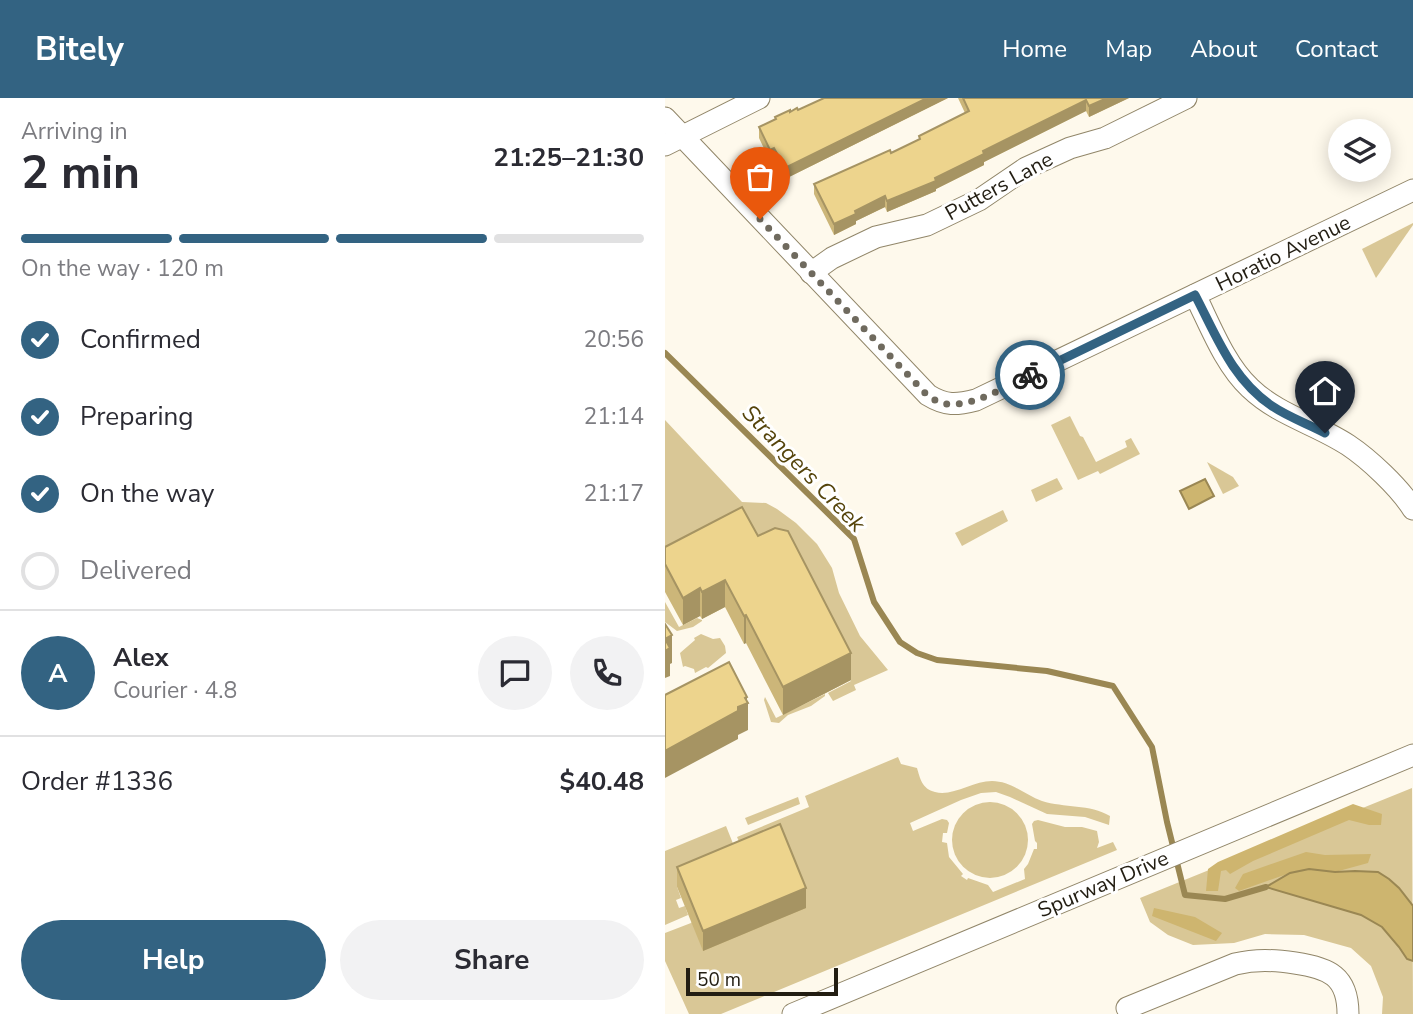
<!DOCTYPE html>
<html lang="en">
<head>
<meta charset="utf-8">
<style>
	:root { --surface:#fff; --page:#f2f2f3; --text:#2b2b33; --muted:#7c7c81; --line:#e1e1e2; --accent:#336382 }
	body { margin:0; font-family:"Nunito Sans",sans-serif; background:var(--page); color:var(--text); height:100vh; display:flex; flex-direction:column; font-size:26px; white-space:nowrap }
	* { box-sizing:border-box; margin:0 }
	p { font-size:23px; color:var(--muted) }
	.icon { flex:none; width:38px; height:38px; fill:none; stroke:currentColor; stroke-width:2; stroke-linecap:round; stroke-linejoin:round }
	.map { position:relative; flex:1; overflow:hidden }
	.panel { display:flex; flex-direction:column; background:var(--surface); width:665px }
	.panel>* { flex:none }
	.fabs { position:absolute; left:663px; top:21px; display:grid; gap:14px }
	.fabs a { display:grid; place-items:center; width:63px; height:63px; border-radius:50%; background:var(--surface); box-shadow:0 4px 18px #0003; font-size:35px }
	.scale { position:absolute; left:21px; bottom:18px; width:152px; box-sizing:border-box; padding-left:7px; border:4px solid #221d12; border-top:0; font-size:19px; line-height:24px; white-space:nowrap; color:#221d12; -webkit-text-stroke:5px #fff; paint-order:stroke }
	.pin { position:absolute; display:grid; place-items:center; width:60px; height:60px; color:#fff; margin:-72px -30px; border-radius:50% 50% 50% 0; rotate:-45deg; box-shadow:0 0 7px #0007 }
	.pin .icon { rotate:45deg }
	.courier { position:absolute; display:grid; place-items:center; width:70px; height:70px; margin:-35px; border:5px solid #336382; border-radius:50%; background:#fff; color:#222; box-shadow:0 2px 9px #0007 }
	.overview em { font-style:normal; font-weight:700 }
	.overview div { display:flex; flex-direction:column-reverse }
	.overview { display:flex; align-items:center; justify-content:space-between; height:119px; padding:0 21px }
	h1 { font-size:46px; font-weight:700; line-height:52px }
	.bar { display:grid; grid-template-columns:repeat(4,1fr); gap:10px 7px; align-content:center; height:84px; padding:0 21px }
	.bar i { height:9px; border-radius:5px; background:var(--line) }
	.bar .on { background:var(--accent) }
	.bar p { grid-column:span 4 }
	.line { display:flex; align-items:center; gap:18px; padding:0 21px; border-top:2px solid var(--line) }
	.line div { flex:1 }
	.round { display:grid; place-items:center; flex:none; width:74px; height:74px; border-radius:37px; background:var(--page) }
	ol { padding:0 21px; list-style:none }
	li { display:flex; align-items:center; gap:21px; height:77px }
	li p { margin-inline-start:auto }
	li .icon { padding:7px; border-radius:50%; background:var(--accent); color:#fff; stroke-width:4 }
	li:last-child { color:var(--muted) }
	li i { width:38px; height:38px; border:4px solid var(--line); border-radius:50% }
	.cta { display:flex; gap:14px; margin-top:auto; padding:14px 21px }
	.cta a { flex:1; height:80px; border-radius:42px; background:var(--accent); color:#fff; font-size:28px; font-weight:700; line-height:80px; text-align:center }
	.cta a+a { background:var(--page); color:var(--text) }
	header { display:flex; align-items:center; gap:42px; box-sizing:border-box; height:98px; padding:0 35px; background:var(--accent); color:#fff }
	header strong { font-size:33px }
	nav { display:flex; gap:38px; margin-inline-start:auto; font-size:24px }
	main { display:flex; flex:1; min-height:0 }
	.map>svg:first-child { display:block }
</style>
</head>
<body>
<header>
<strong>Bitely</strong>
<nav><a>Home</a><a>Map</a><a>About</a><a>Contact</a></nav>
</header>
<main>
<section class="panel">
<div class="overview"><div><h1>2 min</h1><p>Arriving in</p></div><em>21:25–21:30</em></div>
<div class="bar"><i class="on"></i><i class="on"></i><i class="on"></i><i></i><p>On the way · 120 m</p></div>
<ol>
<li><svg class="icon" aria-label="check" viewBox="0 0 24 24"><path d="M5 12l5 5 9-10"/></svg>Confirmed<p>20:56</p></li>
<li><svg class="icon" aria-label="check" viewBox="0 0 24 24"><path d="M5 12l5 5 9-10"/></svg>Preparing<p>21:14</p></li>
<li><svg class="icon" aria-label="check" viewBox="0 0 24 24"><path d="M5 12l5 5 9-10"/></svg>On the way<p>21:17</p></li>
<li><i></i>Delivered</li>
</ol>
<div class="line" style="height:126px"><b class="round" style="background:var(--accent);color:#fff">A</b><div><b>Alex</b><p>Courier · 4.8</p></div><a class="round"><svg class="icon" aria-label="chat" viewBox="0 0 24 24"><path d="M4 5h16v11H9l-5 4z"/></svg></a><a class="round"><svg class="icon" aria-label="phone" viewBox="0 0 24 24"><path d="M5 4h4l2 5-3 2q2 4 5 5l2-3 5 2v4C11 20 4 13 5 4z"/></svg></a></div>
<div class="line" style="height:91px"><div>Order #1336</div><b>$40.48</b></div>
<div class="cta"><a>Help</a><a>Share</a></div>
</section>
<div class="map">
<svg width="748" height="916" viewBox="0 0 748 916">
	<rect width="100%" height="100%" fill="#fef9ec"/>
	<g fill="#d9c796">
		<path d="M 748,125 L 748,127 L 711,180 L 697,151 Z"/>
		<path d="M 405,318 L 415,338 L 418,339 L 431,364 L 462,349 L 460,343 L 466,340 L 475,356 L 435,376 L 433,373 L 413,382 L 386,327 Z"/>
		<path d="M 0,322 L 77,404 L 101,405 L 112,411 L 131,425 L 152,446 L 167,470 L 174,495 L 195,538 L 223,572 L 189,587 L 191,592 L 168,603 L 163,595 L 186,583 L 173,559 L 0,455 Z"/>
		<path d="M 542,364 L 568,379 L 574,388 L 558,396 Z"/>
		<path d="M 392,380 L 398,391 L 371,404 L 366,392 Z"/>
		<path d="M 338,412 L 343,423 L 297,448 L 290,435 Z"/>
		<path d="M 0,504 L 14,529 L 32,520 L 37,522 L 37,523 L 28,529 L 12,533 L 0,524 Z"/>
		<path d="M 36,536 L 48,541 L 55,540 L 60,548 L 61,555 L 43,570 L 41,569 L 30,575 L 29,571 L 20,568 L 18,569 L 15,555 L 30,542 L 29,540 Z"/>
		<path d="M 160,596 L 160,598 L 146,608 L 123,617 L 114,625 L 106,624 L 99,602 L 100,599 L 111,620 Z"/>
		<path d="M 233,659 L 236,666 L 252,670 C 255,680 257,691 270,694 C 287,699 308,683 327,683 C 346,683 360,697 377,703 C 399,710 425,706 445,718 L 444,727 L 420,719 L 382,716 L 345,699 L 331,694 L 316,695 L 296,702 L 245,725 L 248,733 L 277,721 L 282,722 L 284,725 L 282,735 L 278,735 L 277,744 L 282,745 L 284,759 L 298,776 L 296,778 L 302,782 L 303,780 L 323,787 L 328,794 L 360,781 L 359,771 L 363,766 L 369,751 L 372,751 L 372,745 L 370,743 L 367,726 L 369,723 L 373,722 L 400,729 L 417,729 L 432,733 L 434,744 L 432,750 L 448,744 L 452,752 L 56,916 L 24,916 L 0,863 L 0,835 L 26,825 L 81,760 L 72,739 L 144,709 L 140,698 Z"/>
		<path d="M 747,690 L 748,916 L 717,916 L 718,899 L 706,868 L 686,850 L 639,837 L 600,836 L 569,845 L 528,847 L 503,837 L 485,824 L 475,800 Z"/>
		<path d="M 133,699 L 135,706 L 83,727 L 80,720 Z"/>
		<circle cx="325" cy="742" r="38"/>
		<path d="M 61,728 L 75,763 L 12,789 L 16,800 L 11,802 L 14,810 L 20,808 L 23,817 L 0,827 L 0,753 Z"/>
	</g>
	<g fill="#ceb56f">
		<path d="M 688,706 L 717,716 L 716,727 L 704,727 L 684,722 L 588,763 L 565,776 L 561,772 L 556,773 L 553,793 L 541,793 L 543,771 L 553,764 Z"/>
		<path d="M 641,754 L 660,757 L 706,756 L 703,765 L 670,774 L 644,771 L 625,775 L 574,793 L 570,790 L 578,776 Z"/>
		<path d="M 489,810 L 530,819 L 557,835 L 551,843 L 487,818 Z"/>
	</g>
	<g fill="#cdb56f" stroke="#9a8753" stroke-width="2">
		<path d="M 540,381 L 549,398 L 524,411 L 515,393 Z"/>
		<path d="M 644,771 L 670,774 L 690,773 L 713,774 L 724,781 L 734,790 L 748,808 L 748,863 L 742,861 L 734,849 L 717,829 L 696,817 L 601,789 L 625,775 Z"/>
	</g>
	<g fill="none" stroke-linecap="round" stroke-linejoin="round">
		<path stroke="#9a8753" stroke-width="6" d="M 0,255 L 189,441 L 209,504 L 235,544 L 252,555 L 272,562 L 382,573 L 448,588 L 487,649 L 502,724 L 520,797 L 560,801 L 601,789"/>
		<defs>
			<g id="minor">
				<path d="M 0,20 L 263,297 C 281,308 291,307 311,302 L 748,92"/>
				<path d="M 0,47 L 94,0"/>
				<path d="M 146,175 L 167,160 L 211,139 L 262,127 L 314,102 L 361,70 L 405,50 L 440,40 L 521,0"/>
				<path d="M 530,197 C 545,227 560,267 585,290 C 613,317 651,326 683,347 C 704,361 734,389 748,411"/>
				<path d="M 462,910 L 570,866 C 591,861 609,862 630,865 C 664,870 683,878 683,916"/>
				<path d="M 128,916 L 748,657"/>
			</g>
		</defs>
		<use href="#minor" stroke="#918669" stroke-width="23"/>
		<use href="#minor" stroke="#fff" stroke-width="21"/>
	</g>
	<g fill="#ccb679">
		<path d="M 159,0 L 283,0 L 120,81 L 109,61 L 105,63 L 94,40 L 94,29 L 110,21 L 110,19 L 133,12 Z"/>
		<path d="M 293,0 L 464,0 L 424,19 L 421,13 L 319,64 L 319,67 L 271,91 L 271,93 L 222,114 L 220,109 L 191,123 L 191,126 L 169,137 L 149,96 L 149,86 L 226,55 L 254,41 L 254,38 L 300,15 Z"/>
		<path d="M 93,438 L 186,582 L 118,617 L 81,545 L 79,546 L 60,509 L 37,521 L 35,518 L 18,527 L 0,494 L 0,449 Z"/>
		<path d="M 12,769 L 141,810 L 38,853 L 12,789 Z"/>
	</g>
	<g fill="#a69463">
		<path d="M 262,0 L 283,0 L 120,81 L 120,70 Z"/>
		<path d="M 442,0 L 464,0 L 424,19 L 424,8 Z"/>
		<path d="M 421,2 L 421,13 L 319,64 L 319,67 L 271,91 L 271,93 L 222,114 L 222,103 L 270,80 L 318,53 Z"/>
		<path d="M 109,50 L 109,61 L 105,63 L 105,52 Z"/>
		<path d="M 220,98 L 220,109 L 191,123 L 191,126 L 169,137 L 169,126 L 190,113 Z"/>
		<path d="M 60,482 L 60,509 L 37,521 L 37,494 Z"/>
		<path d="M 35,490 L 35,518 L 18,527 L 18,500 Z"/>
		<path d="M 81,517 L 81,545 L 79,546 L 79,518 Z"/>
		<path d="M 7,537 L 7,565 L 5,566 L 5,578 L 0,580 L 0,541 Z"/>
		<path d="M 186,555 L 186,582 L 118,617 L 118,589 Z"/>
		<path d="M 82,599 L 82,605 L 83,605 L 83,632 L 73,637 L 73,641 L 0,680 L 0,653 L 73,609 Z"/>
		<path d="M 141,790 L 141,810 L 38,853 L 38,833 Z"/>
	</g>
	<g fill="#edd48d" stroke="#a69463" stroke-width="2">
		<path d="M 159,0 L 262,0 L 120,70 L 109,50 L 105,52 L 94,29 L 111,21 L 110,19 L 125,12 L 125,14 L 132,10 L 133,12 Z"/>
		<path d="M 298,0 L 442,0 L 424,8 L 421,2 L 318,53 L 319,56 L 270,80 L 271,83 L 222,103 L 220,98 L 190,113 L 191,116 L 169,126 L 149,86 L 225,52 L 226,55 L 255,41 L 254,38 L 304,13 Z"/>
		<path d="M 77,409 L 93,438 L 110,430 L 123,433 L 186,555 L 118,589 L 81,517 L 79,518 L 60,482 L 37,494 L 35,490 L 18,500 L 0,466 L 0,449 Z"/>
		<path d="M 0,526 L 7,537 L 0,541 Z"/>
		<path d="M 0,541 L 5,550 L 0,553 Z"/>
		<path d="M 64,564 L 82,599 L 80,600 L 83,605 L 73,609 L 73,613 L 0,653 L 0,597 Z"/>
		<path d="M 115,726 L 141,790 L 38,833 L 12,769 Z"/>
	</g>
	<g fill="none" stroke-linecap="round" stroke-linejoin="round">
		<path stroke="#6f6a5e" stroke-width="7" stroke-dasharray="0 12.6" d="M 95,121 L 263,298 C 267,300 272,304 277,305 C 304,312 341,288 365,277"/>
		<path stroke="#336382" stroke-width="9" d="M 365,277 L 530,197 C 552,239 567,281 607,308 C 623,319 643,326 660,335"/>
	</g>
	<g text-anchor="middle" stroke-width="6" stroke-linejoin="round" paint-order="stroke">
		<g font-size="21" fill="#221d12" stroke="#fff">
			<text transform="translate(334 88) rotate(-29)" y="7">Putters Lane</text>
			<text transform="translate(618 155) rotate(-26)" y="7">Horatio Avenue</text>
			<text transform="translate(438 786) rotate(-23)" y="7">Spurway Drive</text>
		</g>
		<g font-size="23" font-style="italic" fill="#55440b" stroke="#fff">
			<text transform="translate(139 370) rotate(46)" y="8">Strangers Creek</text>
		</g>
	</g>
</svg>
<div class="fabs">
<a><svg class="icon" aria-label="layers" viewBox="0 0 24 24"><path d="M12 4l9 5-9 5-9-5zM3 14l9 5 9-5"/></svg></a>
</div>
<div class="scale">50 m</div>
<div class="pin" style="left:95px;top:121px;background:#ea580c"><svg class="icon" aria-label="bag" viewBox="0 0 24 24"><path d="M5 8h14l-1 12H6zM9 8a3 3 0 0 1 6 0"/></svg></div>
<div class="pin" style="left:660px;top:335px;background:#1f2937"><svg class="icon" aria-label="home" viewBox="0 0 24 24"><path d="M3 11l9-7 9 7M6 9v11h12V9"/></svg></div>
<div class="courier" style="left:365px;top:277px"><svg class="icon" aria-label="bike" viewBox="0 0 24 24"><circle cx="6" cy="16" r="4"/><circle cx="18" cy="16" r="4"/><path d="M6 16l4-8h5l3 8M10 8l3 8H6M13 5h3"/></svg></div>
</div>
</main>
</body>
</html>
